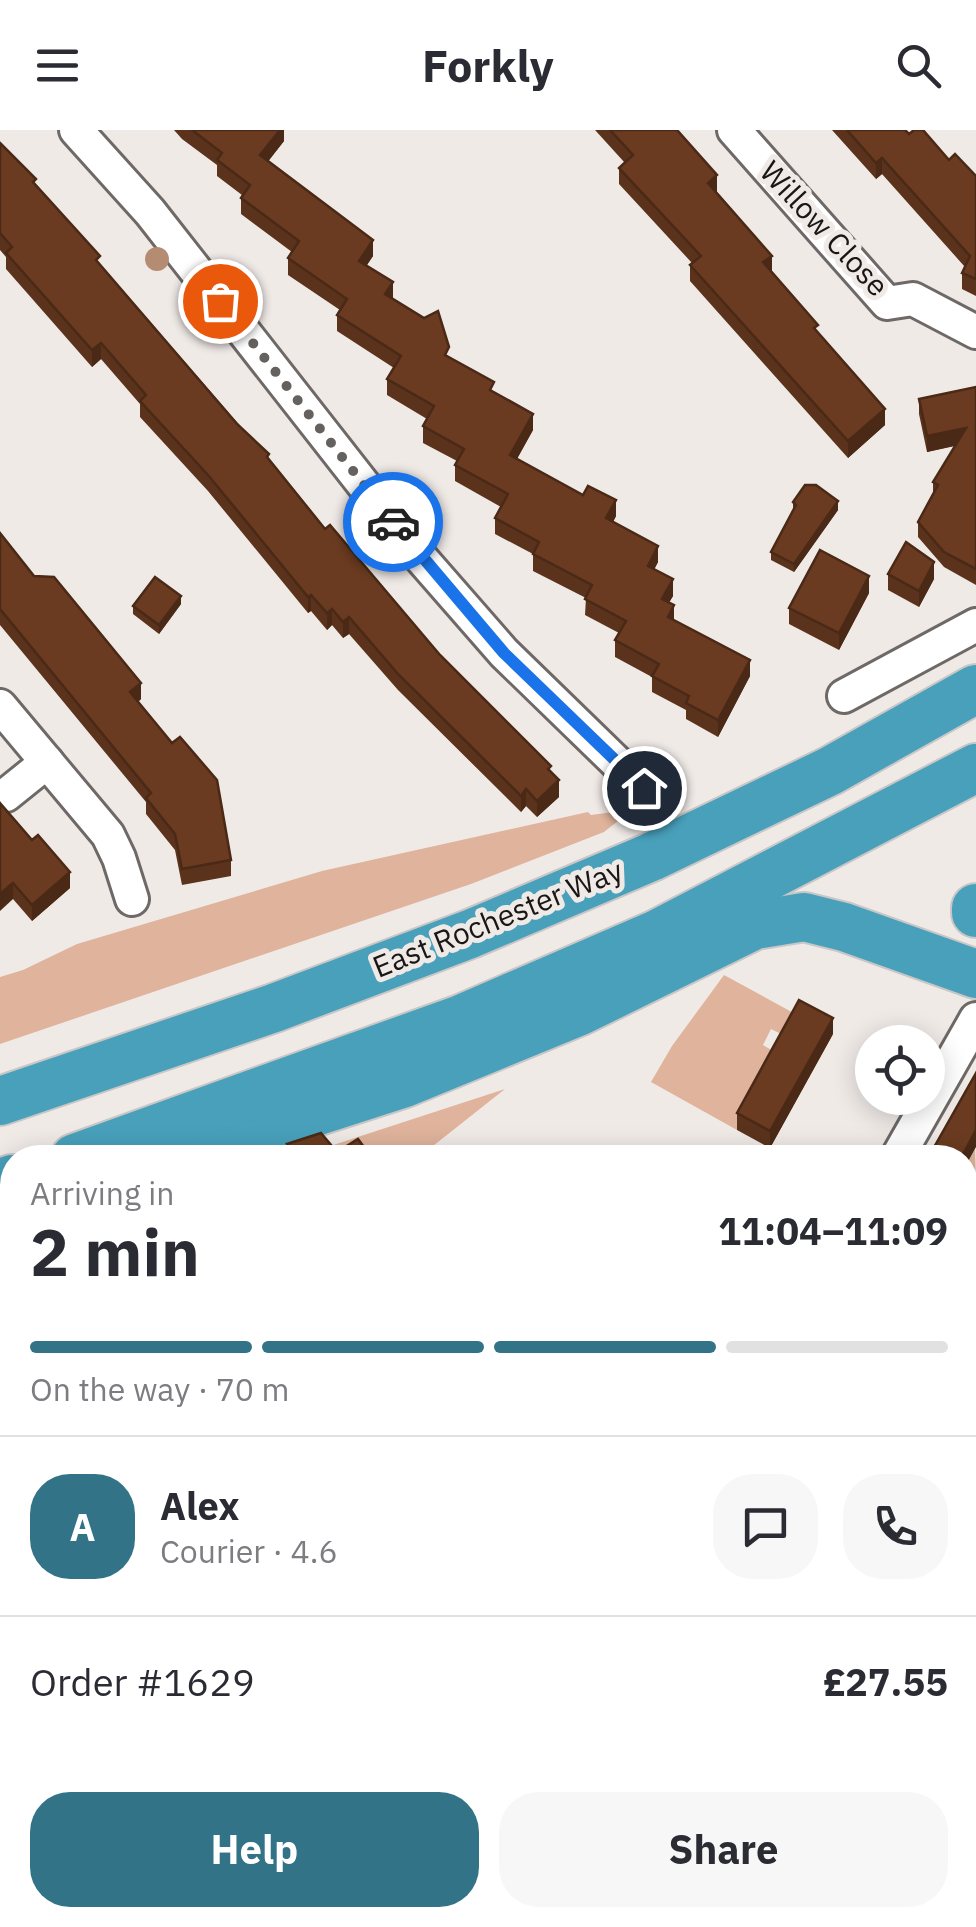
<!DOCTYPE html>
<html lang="en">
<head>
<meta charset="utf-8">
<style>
	:root { --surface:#fff; --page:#f7f7f7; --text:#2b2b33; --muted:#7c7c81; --line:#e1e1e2; --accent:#337387 }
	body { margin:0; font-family:"IBM Plex Sans",sans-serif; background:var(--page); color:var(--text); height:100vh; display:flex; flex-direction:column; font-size:38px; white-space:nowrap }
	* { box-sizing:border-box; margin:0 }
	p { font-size:32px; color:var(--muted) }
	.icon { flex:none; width:55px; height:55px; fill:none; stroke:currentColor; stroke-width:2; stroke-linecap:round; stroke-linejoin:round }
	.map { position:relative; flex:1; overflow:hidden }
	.side { position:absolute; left:0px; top:1015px; width:978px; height:782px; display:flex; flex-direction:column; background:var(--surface); border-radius:40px 40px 0 0; box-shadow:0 5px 25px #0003 }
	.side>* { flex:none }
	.controls { position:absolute; left:855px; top:895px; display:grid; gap:20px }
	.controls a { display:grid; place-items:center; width:90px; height:90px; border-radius:50%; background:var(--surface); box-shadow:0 5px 25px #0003; font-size:50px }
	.pin { position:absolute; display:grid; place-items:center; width:85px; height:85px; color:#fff; margin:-42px; border:5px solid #fff; border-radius:50%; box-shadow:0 2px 10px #0007 }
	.courier { position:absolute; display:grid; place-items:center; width:100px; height:100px; margin:-50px; border:8px solid #1a73e8; border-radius:50%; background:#fff; color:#222; box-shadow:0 2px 12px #0007 }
	.overview em { font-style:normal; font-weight:800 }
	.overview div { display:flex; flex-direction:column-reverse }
	.overview { display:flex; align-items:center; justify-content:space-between; height:170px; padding:0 30px }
	h1 { font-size:65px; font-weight:800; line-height:75px }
	.bar { display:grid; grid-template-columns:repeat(4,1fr); gap:15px 10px; align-content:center; height:120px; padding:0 30px }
	.bar i { height:12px; border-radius:8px; background:var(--line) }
	.bar .selected { background:var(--accent) }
	.bar p { grid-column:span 4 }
	.line { display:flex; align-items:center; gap:25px; padding:0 30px; border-top:2px solid var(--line) }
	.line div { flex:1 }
	.round { display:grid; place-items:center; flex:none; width:105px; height:105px; border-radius:40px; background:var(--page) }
	.cta { display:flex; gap:20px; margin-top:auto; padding:20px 30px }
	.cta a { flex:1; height:115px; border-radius:40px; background:var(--accent); color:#fff; font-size:40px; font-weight:800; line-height:115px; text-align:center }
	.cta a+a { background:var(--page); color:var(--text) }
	header { display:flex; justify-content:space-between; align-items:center; height:130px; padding:0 30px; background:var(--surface); font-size:45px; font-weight:800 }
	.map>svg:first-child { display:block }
</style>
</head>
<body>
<header><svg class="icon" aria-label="menu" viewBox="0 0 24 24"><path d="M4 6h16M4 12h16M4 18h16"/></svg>Forkly<svg class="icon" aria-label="search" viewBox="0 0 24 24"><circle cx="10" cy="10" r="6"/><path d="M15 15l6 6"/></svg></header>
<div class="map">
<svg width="976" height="1797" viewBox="0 0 976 1797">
	<rect width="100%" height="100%" fill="#f0eae7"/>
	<g fill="#dfb39c">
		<path d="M 588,682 L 591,685 L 613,682 L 618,691 L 604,702 L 471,754 L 0,914 L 0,847 L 23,840 L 77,814 L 322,741 Z"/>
		<path d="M 724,845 L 799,886 L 787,907 L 771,899 L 763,915 L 778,924 L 737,1000 L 651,952 L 672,916 Z"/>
		<path d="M 505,959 L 419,1027 L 355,1027 L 321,1019 Z"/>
		<path d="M 975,1019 L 976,1065 L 965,1086 L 965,1036 Z"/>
		<path d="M 9,1234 L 12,1244 L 12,1378 L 0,1357 L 0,1238 Z"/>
		<path d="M 0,1431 L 12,1449 L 12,1595 L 0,1587 Z"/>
		<path d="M 51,1785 L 136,1785 L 140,1797 L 56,1797 Z"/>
		<path d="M 155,1785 L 446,1785 L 451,1794 L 443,1797 L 161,1797 Z"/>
	</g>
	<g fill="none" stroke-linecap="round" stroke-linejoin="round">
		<defs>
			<g id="minor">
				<path d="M 76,0 L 150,82 L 421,428 L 504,523 L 644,659"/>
				<path d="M 734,0 L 887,173 L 913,169 L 976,202"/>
				<path d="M 844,566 L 976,495"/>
				<path d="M 0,576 L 108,705 L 119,728 L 132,769"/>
				<path d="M 6,665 L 47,632"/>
				<path d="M 897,1028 L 976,889"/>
				<path d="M 0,1128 L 12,1124"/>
			</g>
			<g id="highway">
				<path d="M 976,778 L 976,783"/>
				<path d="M 0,971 L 274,878 L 470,804 L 651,727 L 830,641 L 976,559"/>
				<path d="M 177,1011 L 250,1003 L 402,954 L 580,881 L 755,795 L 804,787 L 844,797 L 976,844"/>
				<path d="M 75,1028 L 461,889 L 657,804 L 976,638"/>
				<path d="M 0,1053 L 12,1049"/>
			</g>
		</defs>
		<use href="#minor" stroke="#6e6967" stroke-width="38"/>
		<use href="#highway" stroke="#c8c7c7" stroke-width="52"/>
		<use href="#minor" stroke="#fff" stroke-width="32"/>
		<use href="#highway" stroke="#48a0bb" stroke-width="48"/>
	</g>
	<circle fill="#b48c72" cx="157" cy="129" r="12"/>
	<g fill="#5b331c">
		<path d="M 174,0 L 284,0 L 284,11 L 268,31 L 373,126 L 366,136 L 392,169 L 449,227 L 494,262 L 533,300 L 517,329 L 616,386 L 613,392 L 658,432 L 654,439 L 673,466 L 669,472 L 674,490 L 750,546 L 718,607 L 686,589 L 686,580 L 652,562 L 652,547 L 615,527 L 615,510 L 619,503 L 585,485 L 586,468 L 533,441 L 533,424 L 495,404 L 495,388 L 501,377 L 455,351 L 455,335 L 457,331 L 423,313 L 423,296 L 427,289 L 387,265 L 387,249 L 394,238 L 337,201 L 337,185 L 340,180 L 288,145 L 288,128 L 292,122 L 241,84 L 241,68 L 242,65 L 217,46 L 217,35 L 182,9 Z"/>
		<path d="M 595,0 L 677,0 L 716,62 L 772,142 L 885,295 L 848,328 L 690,151 L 690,135 L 692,133 L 619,54 L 619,38 L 625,33 Z"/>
		<path d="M 832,0 L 905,0 L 909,4 L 976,46 L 976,166 L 962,159 L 962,143 L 965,137 L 882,44 L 876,49 Z"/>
		<path d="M 0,13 L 100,134 L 269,329 L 325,399 L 440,525 L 551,642 L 559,667 L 537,687 L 526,676 L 521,682 L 398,560 L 349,504 L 343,508 L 332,495 L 327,500 L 311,481 L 308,483 L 208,361 L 140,287 L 140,274 L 101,229 L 92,237 L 6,139 L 6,127 L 0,120 Z"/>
		<path d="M 976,257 L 976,455 L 944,437 L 918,407 L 918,392 L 933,365 L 933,352 L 955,316 L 927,322 L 919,284 L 919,269 Z"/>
		<path d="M 793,372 L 838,380 L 794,442 L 771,430 L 771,422 L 793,381 Z"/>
		<path d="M 0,403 L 34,446 L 141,569 L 138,572 L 231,730 L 231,746 L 182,755 L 175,720 L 146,684 L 146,672 L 0,495 Z"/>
		<path d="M 888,444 L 934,449 L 919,477 L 888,460 Z"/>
		<path d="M 869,463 L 839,520 L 789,494 L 789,478 Z"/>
		<path d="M 181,474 L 159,504 L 133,484 L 133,476 Z"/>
		<path d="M 0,673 L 70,758 L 32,791 L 13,769 Z"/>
		<path d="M 833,904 L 770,1018 L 737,1000 L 737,983 Z"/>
		<path d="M 287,1014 L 337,1022 L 372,1028 L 287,1028 Z"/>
		<path d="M 965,1533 L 976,1536 L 976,1665 L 965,1663 Z"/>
		<path d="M 0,1570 L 12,1578 L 12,1652 L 0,1644 Z"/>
	</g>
	<g fill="#4a2916">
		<path d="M 280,0 L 284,0 L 284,11 L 260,42 L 260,25 Z"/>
		<path d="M 882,28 L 882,44 L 876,49 L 876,33 Z"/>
		<path d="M 717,45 L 717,62 L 708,69 L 708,53 Z"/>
		<path d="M 373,110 L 373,126 L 359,147 L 359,131 Z"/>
		<path d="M 772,126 L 772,142 L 763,132 Z"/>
		<path d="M 393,152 L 393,168 L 385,181 L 385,164 Z"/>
		<path d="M 101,213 L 101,229 L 92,237 L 92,220 Z"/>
		<path d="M 885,279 L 885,295 L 848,328 L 848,311 Z"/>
		<path d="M 533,284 L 533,300 L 510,341 L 510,325 Z"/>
		<path d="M 966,298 L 966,313 L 927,322 L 927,306 Z"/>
		<path d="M 616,370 L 616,386 L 606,405 L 606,388 Z"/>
		<path d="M 838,371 L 838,380 L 794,442 L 794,434 Z"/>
		<path d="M 658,416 L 658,432 L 648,452 L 648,436 Z"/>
		<path d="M 934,432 L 934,449 L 919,477 L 919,461 Z"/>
		<path d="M 869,446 L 869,463 L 839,520 L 839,503 Z"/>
		<path d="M 673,449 L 673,466 L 662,485 L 662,469 Z"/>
		<path d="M 311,465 L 311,481 L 308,483 L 308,467 Z"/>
		<path d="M 181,466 L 181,474 L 159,504 L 159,495 Z"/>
		<path d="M 674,475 L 674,491 L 668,487 Z"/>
		<path d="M 332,479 L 332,495 L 327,500 L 327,483 Z"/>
		<path d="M 349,487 L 349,504 L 343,508 L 343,492 Z"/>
		<path d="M 750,530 L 750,546 L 718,607 L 718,590 Z"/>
		<path d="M 141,553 L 141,569 L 130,578 L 130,562 Z"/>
		<path d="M 559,650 L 559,667 L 537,687 L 537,671 Z"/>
		<path d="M 526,659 L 526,676 L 521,682 L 521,666 Z"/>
		<path d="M 70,742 L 70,758 L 32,791 L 32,775 Z"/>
		<path d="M 13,753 L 13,769 L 0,781 L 0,764 Z"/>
		<path d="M 833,888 L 833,904 L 770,1018 L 770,1001 Z"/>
		<path d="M 976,1000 L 976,1017 L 965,1037 L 965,1028 L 961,1028 Z"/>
		<path d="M 12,1226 L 12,1242 L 0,1246 L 0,1230 Z"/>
	</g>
	<g fill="#6a3b20" stroke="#4a2916" stroke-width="2.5">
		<path d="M 192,0 L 280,0 L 260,25 L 373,110 L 359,131 L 393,152 L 385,164 L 424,188 L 438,181 L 449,217 L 445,225 L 494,252 L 490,260 L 533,284 L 510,325 L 583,365 L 588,356 L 616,370 L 606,388 L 658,416 L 648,436 L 673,449 L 662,469 L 674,475 L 668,487 L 750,530 L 718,590 L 686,573 L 689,566 L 652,546 L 659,534 L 615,510 L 626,491 L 585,469 L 592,455 L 533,424 L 539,412 L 495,388 L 508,364 L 455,335 L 464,319 L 423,296 L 434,276 L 387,249 L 401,226 L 337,185 L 347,169 L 288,128 L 299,111 L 241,68 L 250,55 L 217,30 L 222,23 Z"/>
		<path d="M 610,0 L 677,0 L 717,45 L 708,53 L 772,126 L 763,132 L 818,195 L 814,198 L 885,279 L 848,311 L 690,135 L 701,126 L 619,38 L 633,25 Z"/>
		<path d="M 847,0 L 905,0 L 909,4 L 914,0 L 923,0 L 949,30 L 955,24 L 976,46 L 976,149 L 962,143 L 970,126 L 882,28 L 876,33 Z"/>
		<path d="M 0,13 L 36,49 L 33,52 L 100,126 L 96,130 L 237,294 L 269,324 L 267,327 L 325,399 L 330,395 L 440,525 L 551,636 L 548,639 L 559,650 L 537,671 L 526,659 L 521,666 L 398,544 L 349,487 L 343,492 L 332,479 L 327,483 L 311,465 L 308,467 L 208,345 L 140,271 L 146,265 L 101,213 L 92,220 L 6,123 L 12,117 L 0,103 Z"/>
		<path d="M 976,257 L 976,439 L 944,422 L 918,392 L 938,355 L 933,352 L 966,298 L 927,306 L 919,269 Z"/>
		<path d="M 805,355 L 816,355 L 838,371 L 794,434 L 771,422 L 796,375 L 793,372 Z"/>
		<path d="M 0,403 L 34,446 L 54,447 L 141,553 L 130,562 L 172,613 L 180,607 L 217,650 L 231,730 L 182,739 L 175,704 L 146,668 L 151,663 L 0,479 Z"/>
		<path d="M 906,412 L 934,432 L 919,461 L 888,444 Z"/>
		<path d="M 820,420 L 869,446 L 839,503 L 789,478 Z"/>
		<path d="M 155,447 L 181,466 L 159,495 L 133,476 Z"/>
		<path d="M 0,673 L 32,710 L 38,705 L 70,742 L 32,775 L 13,753 L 0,764 Z"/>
		<path d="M 799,870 L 833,888 L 770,1001 L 737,983 Z"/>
		<path d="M 976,943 L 976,1000 L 961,1028 L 928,1028 Z"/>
		<path d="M 321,1003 L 337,1022 L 358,1009 L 372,1028 L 297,1028 L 287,1014 Z"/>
		<path d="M 12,1168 L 12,1226 L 0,1230 L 0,1171 Z"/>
		<path d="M 965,1533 L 976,1536 L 976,1642 L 965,1639 Z"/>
		<path d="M 0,1570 L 12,1578 L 12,1635 L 0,1627 Z"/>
		<path d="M 965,1750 L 976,1752 L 976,1797 L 706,1797 L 709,1785 L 965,1785 Z"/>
		<path d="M 12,1754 L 12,1785 L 57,1785 L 61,1797 L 0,1797 L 0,1759 Z"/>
	</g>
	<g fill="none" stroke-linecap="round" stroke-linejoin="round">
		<path stroke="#64615f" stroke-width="10" stroke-dasharray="0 18" d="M 220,171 L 393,392"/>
		<path stroke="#1a73e8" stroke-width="12" d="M 393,392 L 504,523 L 644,658"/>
	</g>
	<g text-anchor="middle" stroke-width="10" stroke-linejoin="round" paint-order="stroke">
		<g font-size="30" fill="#191716" stroke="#f0eae7">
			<text transform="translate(824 99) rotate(47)" y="10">Willow Close</text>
			<text transform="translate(498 789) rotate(-22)" y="10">East Rochester Way</text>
		</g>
	</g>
</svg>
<div class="controls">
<a><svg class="icon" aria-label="locate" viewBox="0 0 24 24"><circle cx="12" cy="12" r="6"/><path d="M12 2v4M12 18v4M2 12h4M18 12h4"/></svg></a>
</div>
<div class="pin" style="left:220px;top:171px;background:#ea580c"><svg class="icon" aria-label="bag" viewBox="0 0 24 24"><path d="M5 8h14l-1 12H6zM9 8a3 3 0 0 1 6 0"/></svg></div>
<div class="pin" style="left:644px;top:658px;background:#1f2937"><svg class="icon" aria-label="home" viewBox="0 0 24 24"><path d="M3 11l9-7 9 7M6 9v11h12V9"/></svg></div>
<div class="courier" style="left:393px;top:392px"><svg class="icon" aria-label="car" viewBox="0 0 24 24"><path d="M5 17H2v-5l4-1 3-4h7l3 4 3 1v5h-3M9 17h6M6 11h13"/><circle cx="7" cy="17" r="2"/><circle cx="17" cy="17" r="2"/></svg></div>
<section class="side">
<div class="overview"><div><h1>2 min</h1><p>Arriving in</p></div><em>11:04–11:09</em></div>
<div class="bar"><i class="selected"></i><i class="selected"></i><i class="selected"></i><i></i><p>On the way · 70 m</p></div>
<div class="line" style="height:180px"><b class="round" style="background:var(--accent);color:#fff">A</b><div><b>Alex</b><p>Courier · 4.6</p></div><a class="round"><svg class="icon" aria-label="chat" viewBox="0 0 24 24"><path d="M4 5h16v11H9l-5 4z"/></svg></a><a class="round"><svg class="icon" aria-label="phone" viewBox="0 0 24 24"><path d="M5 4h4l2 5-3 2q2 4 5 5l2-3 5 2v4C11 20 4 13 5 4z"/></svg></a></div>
<div class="line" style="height:130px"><div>Order #1629</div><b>£27.55</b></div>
<div class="cta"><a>Help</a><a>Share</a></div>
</section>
</div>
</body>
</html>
